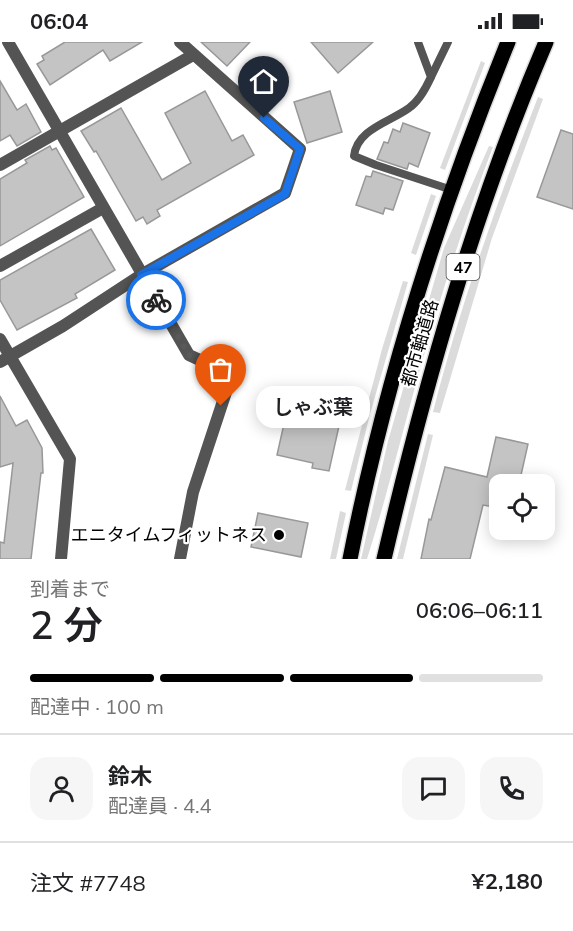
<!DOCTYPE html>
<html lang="ja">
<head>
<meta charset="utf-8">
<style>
	:root { --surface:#fff; --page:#f6f6f6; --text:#202124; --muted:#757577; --line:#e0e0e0; --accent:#000 }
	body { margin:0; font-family:Mulish,"Noto Sans JP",sans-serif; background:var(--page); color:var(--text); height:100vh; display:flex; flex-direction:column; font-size:22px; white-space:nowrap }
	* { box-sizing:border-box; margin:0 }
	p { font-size:20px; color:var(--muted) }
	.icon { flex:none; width:33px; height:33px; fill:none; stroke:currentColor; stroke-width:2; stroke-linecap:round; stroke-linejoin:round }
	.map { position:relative; height:517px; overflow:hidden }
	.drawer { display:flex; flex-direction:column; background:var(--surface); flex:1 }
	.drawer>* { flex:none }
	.buttons { position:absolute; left:489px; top:432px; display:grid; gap:12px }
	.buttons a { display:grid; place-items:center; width:66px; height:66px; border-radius:12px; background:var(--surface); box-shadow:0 3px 15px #0003; font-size:30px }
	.pin { position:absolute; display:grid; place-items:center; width:51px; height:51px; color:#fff; margin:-62px -26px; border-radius:50% 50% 50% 0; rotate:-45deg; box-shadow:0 0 6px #0007 }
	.pin .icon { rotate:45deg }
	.courier { position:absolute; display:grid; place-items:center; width:60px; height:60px; margin:-30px; border:4px solid #1a73e8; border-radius:50%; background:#fff; color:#222; box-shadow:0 2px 8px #0007 }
	.bubble { position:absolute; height:42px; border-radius:18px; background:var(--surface); box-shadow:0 3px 15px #0003; font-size:20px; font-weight:600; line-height:42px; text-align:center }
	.summary em { font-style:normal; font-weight:600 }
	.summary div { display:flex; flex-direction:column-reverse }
	.summary { display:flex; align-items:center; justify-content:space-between; height:102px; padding:0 30px }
	h1 { font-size:39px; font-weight:600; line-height:45px }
	.bar { display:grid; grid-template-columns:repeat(4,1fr); gap:9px 6px; align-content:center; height:72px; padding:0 30px }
	.bar i { height:8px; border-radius:4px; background:var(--line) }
	.bar .active { background:var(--accent) }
	.bar p { grid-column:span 4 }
	.line { display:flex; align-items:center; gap:15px; padding:0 30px; border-top:2px solid var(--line) }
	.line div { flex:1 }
	.round { display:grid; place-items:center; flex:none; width:63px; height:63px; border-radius:18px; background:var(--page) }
	.status { display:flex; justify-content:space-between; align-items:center; height:42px; padding:0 30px; background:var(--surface); direction:ltr }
	.status svg { height:16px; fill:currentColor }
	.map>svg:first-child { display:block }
</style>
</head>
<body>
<div class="status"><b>06:04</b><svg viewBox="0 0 49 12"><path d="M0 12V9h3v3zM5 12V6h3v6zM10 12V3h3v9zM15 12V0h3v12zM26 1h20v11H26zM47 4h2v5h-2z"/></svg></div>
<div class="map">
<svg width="573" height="517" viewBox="0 0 573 517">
	<rect width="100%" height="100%" fill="#fff"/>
	<g fill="#dbdbdb">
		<path d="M 481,19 L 485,21 L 445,128 L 440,126 Z"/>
		<path d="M 538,55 L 543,57 L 492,196 L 440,371 L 433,370 C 460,263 498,158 538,55 Z"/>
		<path d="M 489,104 L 493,105 C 465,178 441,252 420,327 C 402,391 387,454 367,517 L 361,517 L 388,399 L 444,206 Z"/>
		<path d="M 431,152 L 436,154 L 416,213 L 411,211 Z"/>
		<path d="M 403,239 L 408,240 L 370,372 L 351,449 L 345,448 L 382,307 Z"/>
		<path d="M 428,392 L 433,393 L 403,517 L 397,517 Z"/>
		<path d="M 340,469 L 346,471 L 336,517 L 330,517 Z"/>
	</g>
	<g fill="#c4c4c4" stroke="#989898" stroke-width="1.5">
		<path d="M 65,0 L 142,0 L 110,19 L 103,8 L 50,43 L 37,22 L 44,18 L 42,14 Z"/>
		<path d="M 201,0 L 250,0 L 227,24 Z"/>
		<path d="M 311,0 L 373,0 L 338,31 Z"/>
		<path d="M 0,39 L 17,68 L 26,62 L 41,90 L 17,104 L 10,93 L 0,99 Z"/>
		<path d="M 205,49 L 232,99 L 243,93 L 254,113 L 157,168 L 160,174 L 147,182 L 143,175 L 136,179 L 96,109 L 94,110 L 81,89 L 121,66 L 162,138 L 191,121 L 165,71 Z"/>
		<path d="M 330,49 L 342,90 L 307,101 L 294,60 Z"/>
		<path d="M 403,81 L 430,91 L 418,125 L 409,121 L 407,127 L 377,117 L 384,100 L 388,101 L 393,87 L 400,90 Z"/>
		<path d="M 561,88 L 573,92 L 573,167 L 537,155 Z"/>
		<path d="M 50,104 L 52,108 L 56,106 L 84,155 L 0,204 L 0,137 L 27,121 L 25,118 Z"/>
		<path d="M 373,129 L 403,139 L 393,168 L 385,166 L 383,172 L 356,163 L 366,134 L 371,135 Z"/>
		<path d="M 91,187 L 115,228 L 75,252 L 77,256 L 17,288 L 0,258 L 0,238 Z"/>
		<path d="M 0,354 L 16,384 L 27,378 L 42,406 L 43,431 L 41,431 L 31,517 L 0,517 L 0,500 L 4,501 L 13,421 L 0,425 Z"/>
		<path d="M 288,364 L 341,375 L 329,429 L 312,426 L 313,421 L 277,413 Z"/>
		<path d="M 496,395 L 528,402 L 519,442 L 500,442 L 500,466 L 483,463 L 470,517 L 421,517 L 429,477 L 431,478 L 445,425 L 487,435 Z"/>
		<path d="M 258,471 L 308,481 L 301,515 L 251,505 Z"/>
	</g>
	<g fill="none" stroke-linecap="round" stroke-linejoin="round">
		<defs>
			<g id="primary">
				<path d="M 350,517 C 385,340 440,167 508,0"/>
				<path d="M 384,517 C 425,341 475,166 546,0"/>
			</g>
		</defs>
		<use href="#primary" stroke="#dbdbdb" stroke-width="18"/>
		<g stroke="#545454" stroke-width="8">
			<path d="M 418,0 L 431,35 C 426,46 419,59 409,66 C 390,80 357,87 354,114 L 376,123 L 452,148"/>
			<path d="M 431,35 L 448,0"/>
		</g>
		<g stroke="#545454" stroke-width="12">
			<path d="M 8,0 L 189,313 L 221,328 L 226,334 L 228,344 L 193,450 L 180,517"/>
			<path d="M 0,123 L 193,13"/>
			<path d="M 0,224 L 103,166"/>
			<path d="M 0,297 L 70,417 L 61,517"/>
			<path d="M 0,320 L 63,284 L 141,233 L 285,151 L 300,107 L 180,0"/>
		</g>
		<use href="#primary" stroke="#000" stroke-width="15"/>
	</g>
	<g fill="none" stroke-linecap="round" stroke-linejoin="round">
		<path stroke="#595959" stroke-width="6" stroke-dasharray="0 10.8" d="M 156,258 L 189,313 L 221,328 L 226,334 L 228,344 L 221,364"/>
		<path stroke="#1a73e8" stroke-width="8" d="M 156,258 L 141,233 L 285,152 L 300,107 L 264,76"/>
	</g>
	<circle fill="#000" stroke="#fff" stroke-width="2" cx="279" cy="493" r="6"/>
	<g text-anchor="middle" stroke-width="4.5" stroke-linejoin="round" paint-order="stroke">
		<rect fill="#fff" stroke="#4c4c4c" stroke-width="1.5" x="446.5" y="212" width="33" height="26" rx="4.5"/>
		<g font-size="16" font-weight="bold" fill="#000">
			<text x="463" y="231">47</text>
		</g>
		<g font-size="18" fill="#000" stroke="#fff">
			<text transform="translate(420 301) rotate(-74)" y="6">都市軸道路</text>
		</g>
		<g font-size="18" fill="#000" stroke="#fff" text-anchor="end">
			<text x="267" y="499">エニタイムフィットネス</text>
		</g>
	</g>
</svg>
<div class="buttons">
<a><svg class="icon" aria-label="locate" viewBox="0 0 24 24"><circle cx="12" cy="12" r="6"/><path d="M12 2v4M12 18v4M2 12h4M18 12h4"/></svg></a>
</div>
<div class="pin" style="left:221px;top:364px;background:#ea580c"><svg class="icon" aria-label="bag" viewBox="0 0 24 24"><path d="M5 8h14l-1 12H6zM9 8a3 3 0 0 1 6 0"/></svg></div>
<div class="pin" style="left:264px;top:76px;background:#1f2937"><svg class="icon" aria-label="home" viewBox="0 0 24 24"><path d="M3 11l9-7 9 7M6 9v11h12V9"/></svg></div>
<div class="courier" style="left:156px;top:258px"><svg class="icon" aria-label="bike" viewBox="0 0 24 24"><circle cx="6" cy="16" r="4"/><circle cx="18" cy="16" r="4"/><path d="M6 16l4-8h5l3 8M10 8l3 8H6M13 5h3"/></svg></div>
<div class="bubble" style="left:256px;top:344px;width:114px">しゃぶ葉</div>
</div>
<section class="drawer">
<div class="summary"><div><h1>2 分</h1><p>到着まで</p></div><em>06:06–06:11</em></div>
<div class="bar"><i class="active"></i><i class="active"></i><i class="active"></i><i></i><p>配達中 · 100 m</p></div>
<div class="line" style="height:108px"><a class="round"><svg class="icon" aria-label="person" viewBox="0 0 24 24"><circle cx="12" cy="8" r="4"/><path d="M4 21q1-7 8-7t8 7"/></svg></a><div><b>鈴木</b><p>配達員 · 4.4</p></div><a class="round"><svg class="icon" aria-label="chat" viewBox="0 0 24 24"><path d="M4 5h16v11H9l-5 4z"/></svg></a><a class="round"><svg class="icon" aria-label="phone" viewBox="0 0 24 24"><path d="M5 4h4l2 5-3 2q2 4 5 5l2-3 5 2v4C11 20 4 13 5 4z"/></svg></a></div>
<div class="line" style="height:78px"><div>注文 #7748</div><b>¥2,180</b></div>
</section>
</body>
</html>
